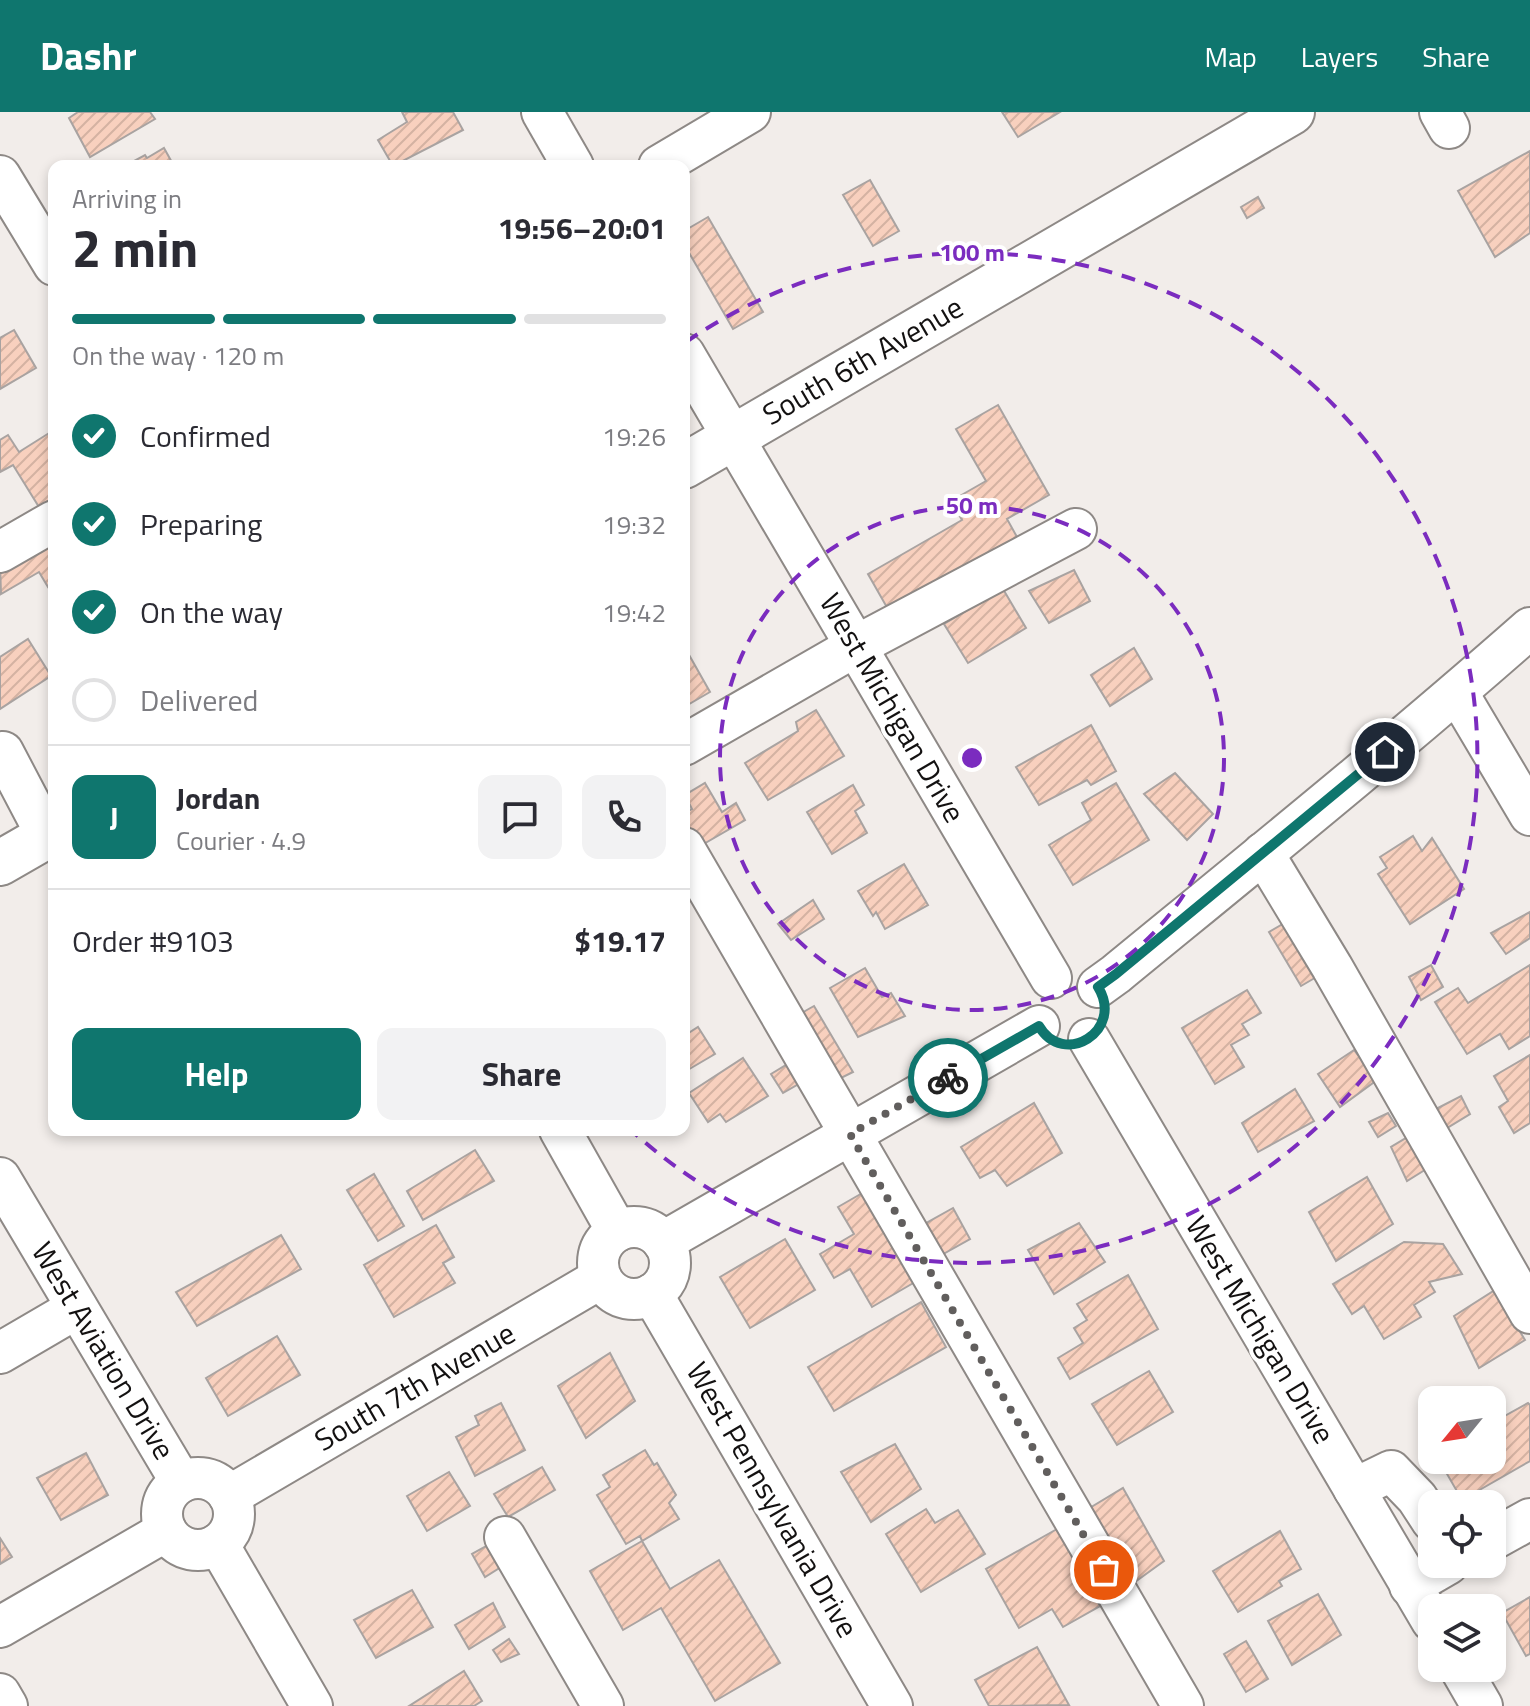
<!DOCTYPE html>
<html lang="en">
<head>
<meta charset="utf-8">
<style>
	:root { --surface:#fff; --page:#f2f2f3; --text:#2b2b33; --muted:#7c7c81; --line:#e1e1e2; --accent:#0f766e }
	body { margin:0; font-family:"Titillium Web",sans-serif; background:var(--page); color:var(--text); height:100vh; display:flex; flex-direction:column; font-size:30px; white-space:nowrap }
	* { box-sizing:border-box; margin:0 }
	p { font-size:26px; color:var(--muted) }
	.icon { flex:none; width:44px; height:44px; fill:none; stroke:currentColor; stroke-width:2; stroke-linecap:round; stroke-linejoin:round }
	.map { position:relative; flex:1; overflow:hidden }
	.panel { position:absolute; left:48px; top:48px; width:642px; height:976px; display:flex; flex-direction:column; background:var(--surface); border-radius:16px; box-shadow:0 4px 12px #0003 }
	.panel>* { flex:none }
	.needle { width:52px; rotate:240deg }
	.fabs { position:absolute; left:1418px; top:1274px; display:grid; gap:16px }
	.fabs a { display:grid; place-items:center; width:88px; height:88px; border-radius:16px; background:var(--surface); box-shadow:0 4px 12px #0003; font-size:40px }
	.pin { position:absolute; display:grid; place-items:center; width:68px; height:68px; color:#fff; margin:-34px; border:4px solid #fff; border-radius:50%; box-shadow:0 2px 8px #0007 }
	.courier { position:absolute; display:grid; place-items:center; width:80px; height:80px; margin:-40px; border:6px solid #0f766e; border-radius:50%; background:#fff; color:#222; box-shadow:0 2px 10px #0007 }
	.headline em { font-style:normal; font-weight:700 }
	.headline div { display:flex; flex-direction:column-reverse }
	.headline { display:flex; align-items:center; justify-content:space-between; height:136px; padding:0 24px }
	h1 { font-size:52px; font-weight:700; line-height:60px }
	.bar { display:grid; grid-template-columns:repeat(4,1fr); gap:12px 8px; align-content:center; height:96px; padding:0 24px }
	.bar i { height:10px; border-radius:6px; background:var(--line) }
	.bar .selected { background:var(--accent) }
	.bar p { grid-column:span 4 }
	.line { display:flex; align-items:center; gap:20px; padding:0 24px; border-top:2px solid var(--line) }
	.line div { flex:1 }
	.round { display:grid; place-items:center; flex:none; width:84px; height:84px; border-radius:16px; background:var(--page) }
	ol { padding:0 24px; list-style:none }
	li { display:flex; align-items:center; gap:24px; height:88px }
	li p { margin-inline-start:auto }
	li .icon { padding:8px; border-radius:50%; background:var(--accent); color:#fff; stroke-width:4 }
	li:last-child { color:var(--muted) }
	li i { width:44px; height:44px; border:4px solid var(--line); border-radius:50% }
	.cta { display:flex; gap:16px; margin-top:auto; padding:16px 24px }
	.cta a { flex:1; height:92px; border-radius:16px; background:var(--accent); color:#fff; font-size:32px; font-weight:700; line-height:92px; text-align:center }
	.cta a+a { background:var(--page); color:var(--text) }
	header { display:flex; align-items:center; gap:48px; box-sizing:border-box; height:112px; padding:0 40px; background:var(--accent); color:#fff }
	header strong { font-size:38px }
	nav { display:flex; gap:44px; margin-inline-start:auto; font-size:28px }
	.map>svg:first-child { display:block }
</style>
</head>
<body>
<header>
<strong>Dashr</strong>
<nav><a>Map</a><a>Layers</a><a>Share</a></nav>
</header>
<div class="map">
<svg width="1530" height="1594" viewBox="0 0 1530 1594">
	<defs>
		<pattern id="building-hatch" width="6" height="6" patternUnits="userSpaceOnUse" patternTransform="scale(2)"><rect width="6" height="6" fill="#f8d0be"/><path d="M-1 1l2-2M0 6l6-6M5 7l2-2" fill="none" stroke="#d4b2a2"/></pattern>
	</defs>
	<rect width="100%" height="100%" fill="#f2edea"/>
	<g fill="url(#building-hatch)" stroke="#a9a3a1" stroke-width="2">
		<path d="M 78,0 L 150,0 L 155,7 L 90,45 L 69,6 Z"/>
		<path d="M 402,0 L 453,0 L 463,18 L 393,54 L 378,28 L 407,10 Z"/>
		<path d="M 1002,0 L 1060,0 L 1018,25 Z"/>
		<path d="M 164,36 L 174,54 L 125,54 L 145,43 L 147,46 Z"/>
		<path d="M 1530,39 L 1530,121 L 1495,145 L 1458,79 Z"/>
		<path d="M 870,68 L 899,119 L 873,134 L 843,83 Z"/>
		<path d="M 1258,85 L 1264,96 L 1247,106 L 1241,95 Z"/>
		<path d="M 708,105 L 763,200 L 733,217 L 684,132 L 684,119 Z"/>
		<path d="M 14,218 L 36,256 L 0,277 L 0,226 Z"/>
		<path d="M 998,293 L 1049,383 L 1007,407 L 1017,425 L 889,499 L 868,462 L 962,408 L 951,389 L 986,369 L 956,317 Z"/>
		<path d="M 54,318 L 54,385 L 39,395 L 13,353 L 0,360 L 0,328 L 8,323 L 19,340 Z"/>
		<path d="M 54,422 L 54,471 L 48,475 L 39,460 L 1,482 L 0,452 Z"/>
		<path d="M 1074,458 L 1090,489 L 1049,511 L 1029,479 Z"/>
		<path d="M 1003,477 L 1026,516 L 968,551 L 944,512 Z"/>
		<path d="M 28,527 L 51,564 L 0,597 L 0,545 Z"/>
		<path d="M 684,534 L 710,580 L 684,595 Z"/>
		<path d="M 1134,536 L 1152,567 L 1110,594 L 1091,563 Z"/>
		<path d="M 816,598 L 844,644 L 768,688 L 745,651 L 798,619 L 796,610 Z"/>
		<path d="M 1091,613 L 1116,659 L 1091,673 L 1087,668 L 1039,693 L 1016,655 Z"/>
		<path d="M 1175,661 L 1213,702 L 1187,728 L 1144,682 Z"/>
		<path d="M 705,671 L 722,700 L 736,691 L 745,708 L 695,737 L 684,719 L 684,701 L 692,697 L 685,683 Z"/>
		<path d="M 1116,671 L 1149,728 L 1073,773 L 1049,733 L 1091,708 L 1082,691 Z"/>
		<path d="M 853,673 L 864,693 L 855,699 L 867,721 L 832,742 L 807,700 Z"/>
		<path d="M 1413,724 L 1422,739 L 1432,726 L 1464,777 L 1410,812 L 1378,762 L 1387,756 L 1380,745 Z"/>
		<path d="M 904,752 L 928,793 L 885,817 L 876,800 L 873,804 L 858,779 Z"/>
		<path d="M 813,788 L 824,807 L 791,828 L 778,812 Z"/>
		<path d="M 1530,800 L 1530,826 L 1506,842 L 1491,821 Z"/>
		<path d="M 1293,806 L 1325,860 L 1301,874 L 1269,820 Z"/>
		<path d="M 1431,853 L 1443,875 L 1421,888 L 1409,865 Z"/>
		<path d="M 1530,853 L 1530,924 L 1509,937 L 1500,922 L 1467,942 L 1435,890 L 1458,876 L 1468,891 Z"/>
		<path d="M 865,856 L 882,885 L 891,881 L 905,904 L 858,925 L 830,876 Z"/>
		<path d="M 1247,878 L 1261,901 L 1242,912 L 1249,923 L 1231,933 L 1244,955 L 1215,972 L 1182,916 Z"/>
		<path d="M 814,894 L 853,960 L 837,968 L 798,903 Z"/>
		<path d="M 698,915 L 715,942 L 686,959 L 684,956 L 684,924 Z"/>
		<path d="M 1354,938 L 1377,968 L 1340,995 L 1318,962 Z"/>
		<path d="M 1530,943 L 1530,1011 L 1514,1021 L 1499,995 L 1508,989 L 1494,964 Z"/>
		<path d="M 743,946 L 768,984 L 726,1010 L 720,1002 L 708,1010 L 689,981 Z"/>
		<path d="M 791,950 L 802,970 L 783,981 L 771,962 Z"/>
		<path d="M 1295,977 L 1314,1009 L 1258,1040 L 1242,1011 Z"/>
		<path d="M 1461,984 L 1470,1002 L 1447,1016 L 1436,997 Z"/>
		<path d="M 1034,991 L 1062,1041 L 1007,1074 L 995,1058 L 980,1066 L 961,1035 Z"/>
		<path d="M 1388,1001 L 1396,1014 L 1378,1025 L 1369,1010 Z"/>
		<path d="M 1411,1023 L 1428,1056 L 1407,1069 L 1391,1035 Z"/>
		<path d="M 475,1038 L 494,1069 L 423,1108 L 407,1079 Z"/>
		<path d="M 374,1062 L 404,1114 L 378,1129 L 347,1078 Z"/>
		<path d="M 1367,1065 L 1393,1112 L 1336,1149 L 1309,1100 Z"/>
		<path d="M 871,1076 L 922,1166 L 872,1195 L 850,1157 L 834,1166 L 820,1142 L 854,1122 L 838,1095 Z"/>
		<path d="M 953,1096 L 970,1127 L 938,1145 L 921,1114 Z"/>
		<path d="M 1079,1111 L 1105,1150 L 1054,1182 L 1028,1138 Z"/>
		<path d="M 436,1113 L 454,1145 L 443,1151 L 455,1171 L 394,1205 L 364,1153 Z"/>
		<path d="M 281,1123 L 301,1157 L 197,1214 L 176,1180 Z"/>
		<path d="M 785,1127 L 815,1178 L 750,1216 L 720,1165 Z"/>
		<path d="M 1404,1130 L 1443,1132 L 1462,1162 L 1429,1170 L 1435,1180 L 1414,1193 L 1421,1205 L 1384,1227 L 1364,1194 L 1352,1202 L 1333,1172 Z"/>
		<path d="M 1128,1163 L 1158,1217 L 1070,1267 L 1058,1246 L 1083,1231 L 1074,1216 L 1087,1208 L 1077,1192 Z"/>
		<path d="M 1495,1178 L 1525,1228 L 1479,1256 L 1454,1204 Z"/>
		<path d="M 921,1190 L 946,1235 L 834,1299 L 808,1255 Z"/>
		<path d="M 277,1224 L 300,1263 L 228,1304 L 206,1266 Z"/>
		<path d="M 610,1241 L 635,1289 L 586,1326 L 558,1274 Z"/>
		<path d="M 1149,1259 L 1173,1300 L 1117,1333 L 1092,1292 Z"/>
		<path d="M 501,1291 L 525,1338 L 475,1364 L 456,1325 L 479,1313 L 475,1304 Z"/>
		<path d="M 1528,1291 L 1530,1293 L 1530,1349 L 1462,1388 L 1439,1348 L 1492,1348 L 1492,1311 Z"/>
		<path d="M 895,1332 L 921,1377 L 871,1410 L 841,1360 Z"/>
		<path d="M 645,1338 L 654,1353 L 657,1351 L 676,1383 L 669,1391 L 679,1407 L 642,1429 L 640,1424 L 626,1432 L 597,1383 L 610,1375 L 603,1363 Z"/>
		<path d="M 86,1341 L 108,1383 L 61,1408 L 37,1366 Z"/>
		<path d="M 542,1355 L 555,1378 L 508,1405 L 494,1382 Z"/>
		<path d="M 449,1360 L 470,1394 L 427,1419 L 407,1384 Z"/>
		<path d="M 1123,1376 L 1164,1449 L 1128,1475 L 1083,1400 Z"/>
		<path d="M 926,1397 L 935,1411 L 958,1398 L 985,1442 L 921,1480 L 886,1422 Z"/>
		<path d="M 1057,1417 L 1100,1494 L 1063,1515 L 1052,1497 L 1019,1516 L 986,1457 Z"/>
		<path d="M 1280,1419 L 1301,1457 L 1279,1469 L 1282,1474 L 1238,1500 L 1213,1459 Z"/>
		<path d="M 0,1426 L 12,1445 L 0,1452 Z"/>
		<path d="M 497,1428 L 509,1450 L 485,1465 L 472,1442 Z"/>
		<path d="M 642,1429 L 670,1477 L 719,1448 L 780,1551 L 715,1589 L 661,1496 L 623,1518 L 590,1459 Z"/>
		<path d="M 412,1478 L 433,1515 L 376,1546 L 354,1508 Z"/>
		<path d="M 1318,1482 L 1341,1523 L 1292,1553 L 1268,1509 Z"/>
		<path d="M 1530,1485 L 1530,1542 L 1526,1544 L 1502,1501 Z"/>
		<path d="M 493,1491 L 505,1515 L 469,1537 L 455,1513 Z"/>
		<path d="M 509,1527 L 519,1542 L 501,1550 L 493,1538 Z"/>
		<path d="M 1246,1529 L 1268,1567 L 1246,1580 L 1224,1542 Z"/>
		<path d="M 1037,1535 L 1069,1593 L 989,1594 L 975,1568 Z"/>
		<path d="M 464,1559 L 482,1589 L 474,1594 L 409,1594 Z"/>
	</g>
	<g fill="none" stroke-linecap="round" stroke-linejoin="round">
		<defs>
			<g id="minor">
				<path d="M 542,0 L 573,54"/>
				<path d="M 1440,0 L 1449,16"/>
				<path d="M 659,54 L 750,0"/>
				<path d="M 0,64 L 54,153"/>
				<path d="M 684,242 L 1051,866"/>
				<path d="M 0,440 L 54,409"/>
				<path d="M 1457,580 L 1530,703"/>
				<path d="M 684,633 L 856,534 L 1076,417"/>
				<path d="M 3,640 L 47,724"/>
				<path d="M 684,736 L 1183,1594"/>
				<path d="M 1263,741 L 1332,855 L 1530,1201"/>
				<path d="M 1098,875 L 1116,862 C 1255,748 1395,635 1530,516"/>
				<path d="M 1089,927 L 1432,1509"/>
				<path d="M 560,1018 L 617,1119"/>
				<path d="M 0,1066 L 181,1370"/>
				<circle cx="634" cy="1151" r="36"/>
				<path d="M 663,1130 L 1039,914"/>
				<path d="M 652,1182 L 892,1594"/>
				<path d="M 0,1241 L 77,1196"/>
				<circle cx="198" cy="1402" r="36"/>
				<path d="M 1354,1377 L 1391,1359 L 1417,1386 L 1432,1409"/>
				<path d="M 229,1384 L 601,1166"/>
				<path d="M 505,1425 L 603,1594"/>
				<path d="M 1492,1428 L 1530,1407"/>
				<path d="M 218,1432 L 312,1594"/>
				<path d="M 1410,1474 L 1448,1452"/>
				<path d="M 0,1515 L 166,1419"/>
				<path d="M 1460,1556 L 1482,1594"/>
				<path d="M 0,1582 L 7,1594"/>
			</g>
			<g id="major">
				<path d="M 684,354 L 1292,0"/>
				<path d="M 0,751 L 54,720"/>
			</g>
		</defs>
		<use href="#minor" stroke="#8e8986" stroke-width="44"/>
		<use href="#major" stroke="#8e8986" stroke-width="48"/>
		<use href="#minor" stroke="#fff" stroke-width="40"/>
		<use href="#major" stroke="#fff" stroke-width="44"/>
	</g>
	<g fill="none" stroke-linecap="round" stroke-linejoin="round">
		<path stroke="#615e5d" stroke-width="8" stroke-dasharray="0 14.4" d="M 948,966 L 850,1022 L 1104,1458"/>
		<path stroke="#0f766e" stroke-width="10" d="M 948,966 L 1039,914 C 1063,956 1125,919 1098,875 L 1116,862 L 1385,640"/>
	</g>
	<g fill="none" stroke="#7b2cbf" stroke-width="4" stroke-dasharray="14 10">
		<circle cx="972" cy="646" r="252"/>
		<path d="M686 230A505 505 0 1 1 631 1018"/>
	</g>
	<g text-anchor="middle" stroke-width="8" stroke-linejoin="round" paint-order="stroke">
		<g font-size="30" fill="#131111" stroke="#fff">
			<text transform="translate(863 249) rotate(-30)" y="10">South 6th Avenue</text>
			<text transform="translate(892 596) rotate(60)" y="10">West Michigan Drive</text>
			<text transform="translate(1260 1218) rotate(59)" y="10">West Michigan Drive</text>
			<text transform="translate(103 1239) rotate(59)" y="10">West Aviation Drive</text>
			<text transform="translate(415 1275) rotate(-30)" y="10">South 7th Avenue</text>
			<text transform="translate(772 1388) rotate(60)" y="10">West Pennsylvania Drive</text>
		</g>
	</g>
	<circle cx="972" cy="646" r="12" fill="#7b2cbf" stroke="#fff" stroke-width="4"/>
	<g font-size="24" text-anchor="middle" font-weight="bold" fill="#7b2cbf" stroke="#fff" stroke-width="8" stroke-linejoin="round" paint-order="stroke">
		<text x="972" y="149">100 m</text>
		<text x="972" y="402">50 m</text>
	</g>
</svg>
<div class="fabs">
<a><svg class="needle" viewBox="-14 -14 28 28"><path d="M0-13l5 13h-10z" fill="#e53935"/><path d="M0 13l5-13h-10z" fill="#7c7c81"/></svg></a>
<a><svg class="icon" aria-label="locate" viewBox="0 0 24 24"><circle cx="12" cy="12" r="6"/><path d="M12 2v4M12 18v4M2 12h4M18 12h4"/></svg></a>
<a><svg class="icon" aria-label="layers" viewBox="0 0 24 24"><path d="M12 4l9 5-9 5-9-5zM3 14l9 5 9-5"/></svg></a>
</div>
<div class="pin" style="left:1104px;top:1458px;background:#ea580c"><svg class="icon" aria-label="bag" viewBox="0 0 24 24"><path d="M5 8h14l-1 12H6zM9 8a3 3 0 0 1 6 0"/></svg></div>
<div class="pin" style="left:1385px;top:640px;background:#1f2937"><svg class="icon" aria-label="home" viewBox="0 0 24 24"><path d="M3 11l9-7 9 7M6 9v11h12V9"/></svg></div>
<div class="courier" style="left:948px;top:966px"><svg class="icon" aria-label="bike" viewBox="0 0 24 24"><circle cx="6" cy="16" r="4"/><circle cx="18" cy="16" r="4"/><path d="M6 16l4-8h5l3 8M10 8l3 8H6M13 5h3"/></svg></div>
<section class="panel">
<div class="headline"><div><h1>2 min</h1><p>Arriving in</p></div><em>19:56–20:01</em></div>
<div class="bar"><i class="selected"></i><i class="selected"></i><i class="selected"></i><i></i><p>On the way · 120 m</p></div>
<ol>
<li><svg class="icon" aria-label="check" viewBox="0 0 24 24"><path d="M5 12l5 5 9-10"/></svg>Confirmed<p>19:26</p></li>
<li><svg class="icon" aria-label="check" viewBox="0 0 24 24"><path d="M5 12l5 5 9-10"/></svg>Preparing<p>19:32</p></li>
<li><svg class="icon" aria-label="check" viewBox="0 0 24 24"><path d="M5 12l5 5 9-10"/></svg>On the way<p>19:42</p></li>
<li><i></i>Delivered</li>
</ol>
<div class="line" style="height:144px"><b class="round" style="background:var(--accent);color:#fff">J</b><div><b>Jordan</b><p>Courier · 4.9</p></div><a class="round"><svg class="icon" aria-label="chat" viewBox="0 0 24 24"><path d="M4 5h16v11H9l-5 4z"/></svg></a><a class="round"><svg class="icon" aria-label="phone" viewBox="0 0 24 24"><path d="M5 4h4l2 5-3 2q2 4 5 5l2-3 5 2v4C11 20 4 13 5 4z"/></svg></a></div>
<div class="line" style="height:104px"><div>Order #9103</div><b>$19.17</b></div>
<div class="cta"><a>Help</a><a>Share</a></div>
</section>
</div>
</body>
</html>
